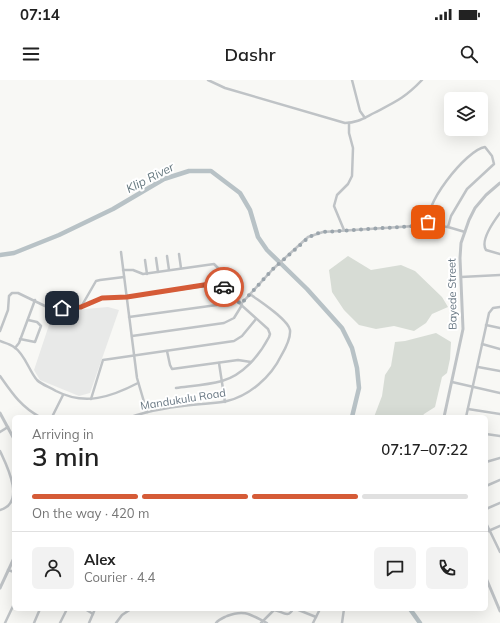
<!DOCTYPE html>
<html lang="en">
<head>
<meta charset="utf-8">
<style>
	:root { --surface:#fff; --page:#f2f2f2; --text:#222; --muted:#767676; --line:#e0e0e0; --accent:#d55b37 }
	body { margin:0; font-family:Mulish,sans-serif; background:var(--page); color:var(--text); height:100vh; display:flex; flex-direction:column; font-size:15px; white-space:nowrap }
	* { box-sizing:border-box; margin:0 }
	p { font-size:13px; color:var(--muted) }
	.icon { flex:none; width:22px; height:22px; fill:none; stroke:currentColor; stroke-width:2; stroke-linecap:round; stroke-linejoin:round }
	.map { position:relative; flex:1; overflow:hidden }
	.side { position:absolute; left:12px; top:335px; width:476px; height:196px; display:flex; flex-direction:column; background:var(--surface); border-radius:6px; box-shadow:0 4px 16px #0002 }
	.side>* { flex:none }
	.controls { position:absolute; left:444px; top:12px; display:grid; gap:8px }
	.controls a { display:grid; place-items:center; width:44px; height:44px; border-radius:6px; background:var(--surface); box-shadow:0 4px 16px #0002; font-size:20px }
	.pin { position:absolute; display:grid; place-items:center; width:34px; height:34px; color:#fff; margin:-17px; border-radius:8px; box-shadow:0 2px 6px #0006 }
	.courier { position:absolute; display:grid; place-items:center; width:40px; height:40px; margin:-20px; border:3px solid #d55b37; border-radius:50%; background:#fff; color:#222; box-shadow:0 1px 5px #0007 }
	.headline em { font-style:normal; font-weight:600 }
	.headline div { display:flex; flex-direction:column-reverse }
	.headline { display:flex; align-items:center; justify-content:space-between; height:68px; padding:0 20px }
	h1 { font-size:26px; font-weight:600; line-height:30px }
	.bar { display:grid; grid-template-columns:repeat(4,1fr); gap:6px 4px; align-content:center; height:48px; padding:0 20px }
	.bar i { height:5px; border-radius:3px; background:var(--line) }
	.bar .active { background:var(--accent) }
	.bar p { grid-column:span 4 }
	.line { display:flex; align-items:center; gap:10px; padding:0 20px; border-top:1px solid var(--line) }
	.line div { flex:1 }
	.round { display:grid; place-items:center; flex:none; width:42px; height:42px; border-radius:6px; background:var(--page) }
	.status { display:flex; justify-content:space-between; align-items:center; height:28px; padding:0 20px; background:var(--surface); direction:ltr }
	.status svg { height:11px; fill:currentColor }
	header { display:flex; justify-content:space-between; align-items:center; height:52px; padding:0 20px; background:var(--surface); font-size:18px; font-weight:600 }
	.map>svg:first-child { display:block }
</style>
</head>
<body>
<div class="status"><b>07:14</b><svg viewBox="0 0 49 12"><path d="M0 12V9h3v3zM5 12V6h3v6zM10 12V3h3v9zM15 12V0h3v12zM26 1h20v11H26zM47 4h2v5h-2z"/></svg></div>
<header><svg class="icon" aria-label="menu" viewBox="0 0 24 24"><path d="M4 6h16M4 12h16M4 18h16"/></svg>Dashr<svg class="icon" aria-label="search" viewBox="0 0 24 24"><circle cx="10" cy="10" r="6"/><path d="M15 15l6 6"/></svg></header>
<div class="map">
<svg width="500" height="543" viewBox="0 0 500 543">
	<rect width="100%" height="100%" fill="#f8f8f5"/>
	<path fill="#e8e9e8" d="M 108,227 L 119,230 L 90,313 L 79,316 L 40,300 L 34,290 L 50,242 L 62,231 Z"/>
	<g fill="#d7dcd5">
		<path d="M 348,176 L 371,190 L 401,185 L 415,191 L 442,217 L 448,227 L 432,234 L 426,243 L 414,251 L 394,246 L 376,249 L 359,245 L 344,230 L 332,212 L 329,190 Z"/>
		<path d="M 436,253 L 451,262 L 450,279 L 447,293 L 442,297 L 435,327 L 424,334 L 422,337 L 374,337 L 382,316 L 385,295 L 391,286 L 395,262 L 405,261 Z"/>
	</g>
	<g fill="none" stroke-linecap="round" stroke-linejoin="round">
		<g stroke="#b8c2c6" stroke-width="4.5">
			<path d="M 0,175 L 14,173 L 59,155 L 113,129 L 164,99 L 189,91 L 211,91 L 240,113 L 250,130 L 258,157 L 267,170 L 307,209 L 342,248 L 352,268 L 357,288 L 359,308 L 352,337"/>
			<path d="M 410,529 L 420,543"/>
		</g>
		<g stroke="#bfc3c6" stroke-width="2.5">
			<path d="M 208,0 L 225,8 L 345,43 C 357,43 364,38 374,33 C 395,22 405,18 422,0"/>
			<path d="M 352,0 L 360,31 L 365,38"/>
			<path d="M 500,133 C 494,141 480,161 486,170 L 500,174"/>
			<path d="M 448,147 L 451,136 L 467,109 L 494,84 L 492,76 L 485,67 C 467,69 419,129 430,145 L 448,147 L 465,152"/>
			<path d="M 344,150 L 334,126 L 337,115 L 348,104 L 352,96 L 353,68 L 349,53 L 349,43"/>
			<path d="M 121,172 L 137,298 L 147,332"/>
			<path d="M 179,174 L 181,188"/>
			<path d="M 167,176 L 169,190"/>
			<path d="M 156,178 L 158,192"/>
			<path d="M 145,180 L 147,194"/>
			<path d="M 123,190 L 133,190 L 143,194 L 214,184 L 218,188 L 219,204"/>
			<path d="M 461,197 L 500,195"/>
			<path d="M 241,224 L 273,189 L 308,157 L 323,152 L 430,145"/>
			<path d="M 81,227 L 96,201 L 100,200 L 124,197"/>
			<path d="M 129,237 L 217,225 L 221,223 L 229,214"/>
			<path d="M 486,245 L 500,248"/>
			<path d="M 0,251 L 8,230 L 9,216 L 12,213 L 18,213 L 45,226 L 53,228 L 73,228 L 81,227 L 92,222 L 102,218 L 127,217 L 219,204 L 225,208 L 229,214 L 268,249 L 270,254 L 269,257 C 259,276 243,295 222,301 C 207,305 191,306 176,308"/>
			<path d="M 132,256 L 224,243 L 234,238 L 242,225"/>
			<path d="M 20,259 L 35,262 L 41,246 L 37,242 L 28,240"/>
			<path d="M 0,261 C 5,263 10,264 14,267 C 25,274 29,291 37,300 C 42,305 50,307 56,311 C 85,326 111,317 138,303"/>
			<path d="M 482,264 L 500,269"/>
			<path d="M 15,268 L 19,263 L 35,220"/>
			<path d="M 167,271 L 170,285 L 172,289 L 238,280 L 251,282"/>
			<path d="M 219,283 L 225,322"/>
			<path d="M 478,287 L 500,291"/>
			<path d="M 0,296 C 12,313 21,327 40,337"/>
			<path d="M 452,302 L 500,313"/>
			<path d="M 91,319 L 103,280 L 234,261 L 242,256 L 256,239"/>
			<path d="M 468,329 L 500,334"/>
			<path d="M 52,337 L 63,315"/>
			<path d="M 131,337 C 153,329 178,326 202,324 C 210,323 219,323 227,321 C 249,316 271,297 281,276 C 285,269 291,259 290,250 C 288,239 259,221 250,214"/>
			<path d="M 466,337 L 489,233 L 493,228 L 500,227"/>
			<path d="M 0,352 L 8,347"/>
			<path d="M 486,354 L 500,356"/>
			<path d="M 0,371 C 7,386 26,423 0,430"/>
			<path d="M 486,382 L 500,378"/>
			<path d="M 486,406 L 500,400"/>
			<path d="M 486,429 L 500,423"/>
			<path d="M 486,443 L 500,472"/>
			<path d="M 486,452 L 500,446"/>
			<path d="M 8,490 L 14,492"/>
			<path d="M 85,529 L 93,534"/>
			<path d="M 296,529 L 316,537"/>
			<path d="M 5,543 L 14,524"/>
			<path d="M 34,543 L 40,529"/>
			<path d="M 60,543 L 67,529"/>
			<path d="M 89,543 L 95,529"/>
			<path d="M 116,543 L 122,535 L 131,529"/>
			<path d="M 216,543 C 219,539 223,538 227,536 C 245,529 251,535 267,543"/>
			<path d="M 261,543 L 274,530 C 282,531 288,539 293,529"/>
			<path d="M 313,543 L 320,529"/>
			<path d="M 342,543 L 344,529"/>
		</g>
		<g stroke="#bfc3c6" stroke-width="3">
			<path d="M 0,333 L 14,359"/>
			<path d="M 444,337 L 463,249 L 460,178 L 461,163 L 469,140 L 475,128 L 486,115 L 500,103"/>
			<path d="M 486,498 L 500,531"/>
			<path d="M 0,508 L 14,478"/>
		</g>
	</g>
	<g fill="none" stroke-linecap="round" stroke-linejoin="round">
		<path stroke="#9ba5ac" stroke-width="4" stroke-dasharray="0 7.2" d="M 224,207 L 229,214 L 241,224 L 273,189 L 308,158 L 315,154 L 323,152 L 430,145 L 428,142"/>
		<path stroke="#d55b37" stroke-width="5" d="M 62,228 L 81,227 L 102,218 L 127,217 L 210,204 L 219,204 L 224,207"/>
	</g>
	<g text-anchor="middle" stroke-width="4" stroke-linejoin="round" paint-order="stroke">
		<g font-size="11" fill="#697884" stroke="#fff">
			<text transform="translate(452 214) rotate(-91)" y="4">Bayede Street</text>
			<text transform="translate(183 319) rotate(-9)" y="4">Mandukulu Road</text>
		</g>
		<g font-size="12" font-style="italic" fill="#65787f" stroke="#fff">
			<text transform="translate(150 98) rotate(-27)" y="4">Klip River</text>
		</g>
	</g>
</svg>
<div class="controls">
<a><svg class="icon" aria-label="layers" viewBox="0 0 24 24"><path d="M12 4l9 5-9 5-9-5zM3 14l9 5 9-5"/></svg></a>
</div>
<div class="pin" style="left:428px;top:142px;background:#ea580c"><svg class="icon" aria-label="bag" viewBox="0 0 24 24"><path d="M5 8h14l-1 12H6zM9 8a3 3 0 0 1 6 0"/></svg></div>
<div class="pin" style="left:62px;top:228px;background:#1f2937"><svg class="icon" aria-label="home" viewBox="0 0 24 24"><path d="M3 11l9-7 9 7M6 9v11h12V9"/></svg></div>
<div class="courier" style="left:224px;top:207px"><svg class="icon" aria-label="car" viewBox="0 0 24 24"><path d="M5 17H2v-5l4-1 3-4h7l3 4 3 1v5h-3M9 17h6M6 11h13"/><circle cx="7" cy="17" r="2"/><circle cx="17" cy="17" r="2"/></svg></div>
<section class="side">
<div class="headline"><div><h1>3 min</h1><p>Arriving in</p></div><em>07:17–07:22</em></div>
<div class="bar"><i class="active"></i><i class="active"></i><i class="active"></i><i></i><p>On the way · 420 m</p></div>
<div class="line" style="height:72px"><a class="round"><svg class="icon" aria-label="person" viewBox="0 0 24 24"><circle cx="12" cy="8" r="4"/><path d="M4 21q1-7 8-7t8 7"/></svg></a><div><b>Alex</b><p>Courier · 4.4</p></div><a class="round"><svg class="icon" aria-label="chat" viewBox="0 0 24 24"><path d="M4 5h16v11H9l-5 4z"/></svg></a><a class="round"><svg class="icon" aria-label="phone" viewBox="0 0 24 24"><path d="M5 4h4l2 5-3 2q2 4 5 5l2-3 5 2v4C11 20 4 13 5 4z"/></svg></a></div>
</section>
</div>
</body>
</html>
